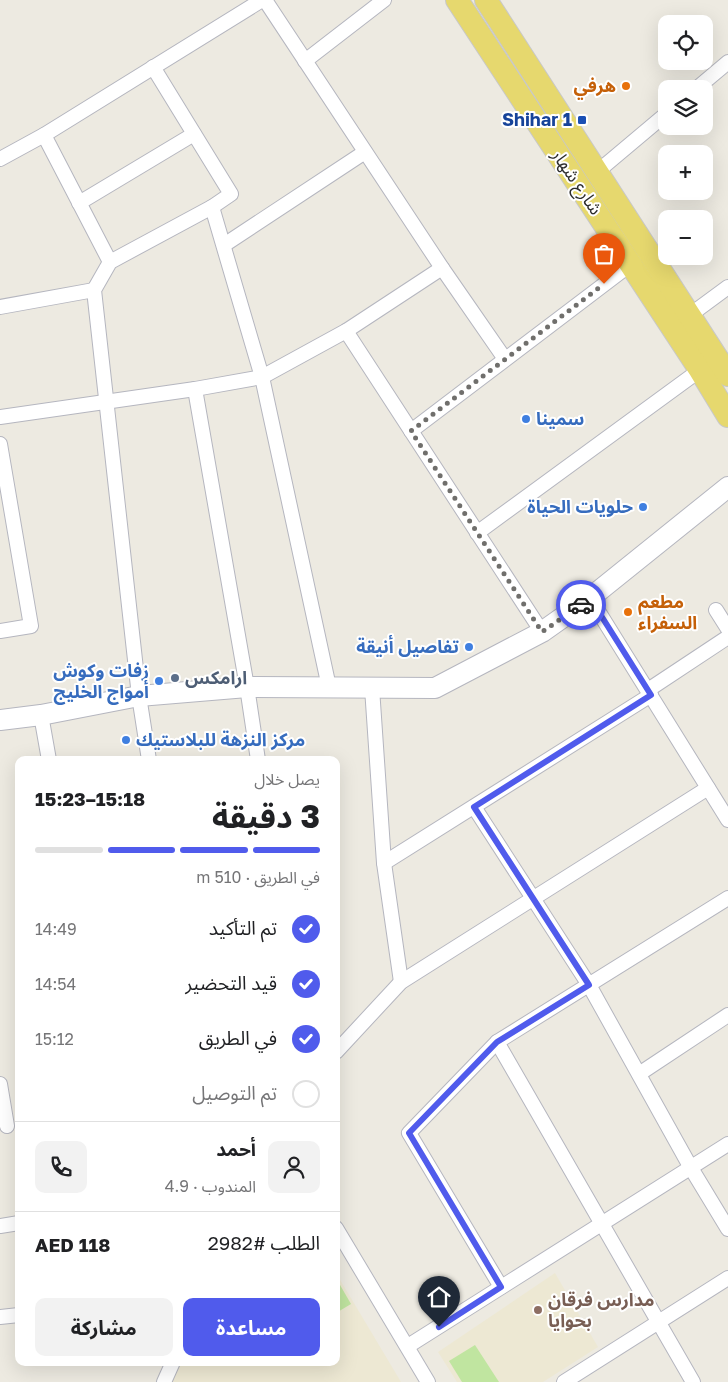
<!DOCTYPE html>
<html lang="ar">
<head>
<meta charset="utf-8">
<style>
	:root { --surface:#fff; --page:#f2f2f2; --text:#202124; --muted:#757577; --line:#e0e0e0; --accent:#505bec }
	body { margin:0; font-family:"Golos Text","Noto Sans Arabic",sans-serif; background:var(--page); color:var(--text); direction:rtl; height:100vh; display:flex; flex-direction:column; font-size:19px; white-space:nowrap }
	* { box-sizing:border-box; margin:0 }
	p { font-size:16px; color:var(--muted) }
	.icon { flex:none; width:28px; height:28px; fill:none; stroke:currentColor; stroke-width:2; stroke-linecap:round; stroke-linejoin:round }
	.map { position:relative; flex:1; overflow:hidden; direction:ltr }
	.panel { position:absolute; left:15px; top:756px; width:325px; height:610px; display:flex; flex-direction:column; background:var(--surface); border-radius:10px; box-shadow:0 5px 20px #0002; direction:rtl }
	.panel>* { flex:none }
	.tools { position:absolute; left:658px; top:15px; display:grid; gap:10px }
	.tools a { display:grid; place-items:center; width:55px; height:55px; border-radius:10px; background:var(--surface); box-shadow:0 5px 20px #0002; font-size:25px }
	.pin { position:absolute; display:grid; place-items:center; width:42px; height:42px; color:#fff; margin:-51px -21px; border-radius:50% 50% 50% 0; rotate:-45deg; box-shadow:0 0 5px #0007 }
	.pin .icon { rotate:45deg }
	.courier { position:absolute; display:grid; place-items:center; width:50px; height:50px; margin:-25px; border:4px solid #505bec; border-radius:50%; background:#fff; color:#222; box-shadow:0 1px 6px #0007 }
	.summary em { font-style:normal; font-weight:700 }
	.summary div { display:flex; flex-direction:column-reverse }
	.summary { display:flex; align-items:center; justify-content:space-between; height:85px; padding:0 20px }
	h1 { font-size:32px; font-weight:700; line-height:38px }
	.bar { display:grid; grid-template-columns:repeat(4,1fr); gap:8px 5px; align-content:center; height:60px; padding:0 20px }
	.bar i { height:6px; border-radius:4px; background:var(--line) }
	.bar .current { background:var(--accent) }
	.bar p { grid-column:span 4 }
	.line { display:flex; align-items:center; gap:12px; padding:0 20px; border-top:1px solid var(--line) }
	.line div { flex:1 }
	.round { display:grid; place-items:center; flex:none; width:52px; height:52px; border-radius:10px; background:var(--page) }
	ol { padding:0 20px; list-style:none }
	li { display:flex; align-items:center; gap:15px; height:55px }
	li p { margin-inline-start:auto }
	li .icon { padding:5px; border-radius:50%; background:var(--accent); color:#fff; stroke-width:4 }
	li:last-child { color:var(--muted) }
	li i { width:28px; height:28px; border:2px solid var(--line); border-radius:50% }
	.cta { display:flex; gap:10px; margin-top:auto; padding:10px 20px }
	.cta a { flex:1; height:58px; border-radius:10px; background:var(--accent); color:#fff; font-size:20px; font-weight:700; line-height:58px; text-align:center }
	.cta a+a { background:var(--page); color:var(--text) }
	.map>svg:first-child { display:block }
</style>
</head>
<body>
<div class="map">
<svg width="728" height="1382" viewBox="0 0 728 1382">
	<rect width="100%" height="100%" fill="#edeae1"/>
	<g fill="#ede8d3">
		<path d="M 336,1273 L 401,1382 L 170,1382 L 179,1363 L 336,1362 Z"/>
		<path d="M 555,1273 L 598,1347 L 543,1382 L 457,1382 L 438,1352 Z"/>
	</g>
	<g fill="#c0e5a0">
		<path d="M 336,1278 L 351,1304 L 336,1313 Z"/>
		<path d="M 475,1345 L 499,1382 L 462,1382 L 449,1361 Z"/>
	</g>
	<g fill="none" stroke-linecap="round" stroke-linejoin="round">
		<defs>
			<g id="street">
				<path d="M 265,0 L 442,268 L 505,359"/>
				<path d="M 305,61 L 384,0"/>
				<path d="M 696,89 L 728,62"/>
				<path d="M 44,135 L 110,262"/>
				<path d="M 0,159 L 44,135 L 262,0"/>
				<path d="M 597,172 L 666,114"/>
				<path d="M 79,203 L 194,134"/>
				<path d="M 212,207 L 262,377 L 329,687"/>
				<path d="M 224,245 L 365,152"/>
				<path d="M 0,307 L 94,290"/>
				<path d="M 690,315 L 728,287"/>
				<path d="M 346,331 L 542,632"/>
				<path d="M 195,389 L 247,687 L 258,760"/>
				<path d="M 0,417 L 195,389 L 262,377 L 346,331 L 442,268"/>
				<path d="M 411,431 L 631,264"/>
				<path d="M 0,444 L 31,626 L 0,631"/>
				<path d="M 477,533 L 700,370"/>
				<path d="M 590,598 L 728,820"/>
				<path d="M 716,610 L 728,629"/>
				<path d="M 372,688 L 384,863 L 401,982"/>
				<path d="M 648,690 L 728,637"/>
				<path d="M 41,715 L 49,760"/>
				<path d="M 149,760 L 139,696 L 94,290 L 110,262 L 212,207 L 231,194 L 153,67"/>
				<path d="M 474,807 L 589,985 L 691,1168 L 728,1229"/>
				<path d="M 384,863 L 651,695"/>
				<path d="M 497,1042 L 693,1382"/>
				<path d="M 336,1052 L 401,982 L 708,788"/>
				<path d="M 639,1074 L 728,1015"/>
				<path d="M 0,1084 L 7,1126"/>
				<path d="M 0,1226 L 19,1223"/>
				<path d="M 336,1228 L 428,1382"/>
				<path d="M 501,1287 L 409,1133 L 497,1042 L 728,898"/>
				<path d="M 0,1317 L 19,1315"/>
				<path d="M 408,1346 L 728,1144"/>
				<path d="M 164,1382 L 173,1362"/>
				<path d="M 564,1382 L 728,1278"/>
			</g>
			<path id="secondary" d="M 0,720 L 41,715 L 139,696 L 247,687 L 435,688 L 542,632 L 590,598 L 728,487"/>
			<g id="primary">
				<path d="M 457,0 L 700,370 L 728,416"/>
				<path d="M 486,0 L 728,375"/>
			</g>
		</defs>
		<use href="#street" stroke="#b5b6bf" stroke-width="16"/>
		<use href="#secondary" stroke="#b5b6bf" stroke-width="22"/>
		<use href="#primary" stroke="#c8c8c8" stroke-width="24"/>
		<use href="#street" stroke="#fff" stroke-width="14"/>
		<use href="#secondary" stroke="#fff" stroke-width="20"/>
		<use href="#primary" stroke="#e6d86e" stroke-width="22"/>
	</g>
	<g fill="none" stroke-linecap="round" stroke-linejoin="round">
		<path stroke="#706f6c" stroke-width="5" stroke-dasharray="0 9" d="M 581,605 L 542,632 L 411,431 L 604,284"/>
		<path stroke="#505bec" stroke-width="6" d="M 439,1327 L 501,1287 L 409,1133 L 497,1042 L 589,985 L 474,807 L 651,695 L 590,598 L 581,605"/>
	</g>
	<g fill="#e8710a" stroke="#fff" stroke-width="2">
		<circle cx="626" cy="86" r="5"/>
		<circle cx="628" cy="612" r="5"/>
	</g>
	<rect fill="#1a4fb4" stroke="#fff" stroke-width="2" x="577" y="115" width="10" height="10" rx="2.5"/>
	<g fill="#3f7fe0" stroke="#fff" stroke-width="2">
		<circle cx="526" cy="419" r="5"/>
		<circle cx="643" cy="507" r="5"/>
		<circle cx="469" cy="647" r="5"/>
		<circle cx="159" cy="681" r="5"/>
		<circle cx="126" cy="740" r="5"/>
	</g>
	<circle fill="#5c6f8a" stroke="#fff" stroke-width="2" cx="175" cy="678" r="5"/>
	<circle fill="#8d6e63" stroke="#fff" stroke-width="2" cx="538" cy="1310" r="5"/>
	<g text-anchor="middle" stroke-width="4" stroke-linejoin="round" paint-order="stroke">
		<g font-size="18" font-weight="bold" fill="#c56008" stroke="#fff" text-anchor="end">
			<text x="616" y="92">هرفي</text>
			<text x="638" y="608" text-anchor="start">مطعم<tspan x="638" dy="21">السفراء</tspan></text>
		</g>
		<g font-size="18" font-weight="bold" fill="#164399" stroke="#fff" text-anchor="end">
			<text x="572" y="126">Shihar 1</text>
		</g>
		<g font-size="18" fill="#2d2d2d" stroke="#fff">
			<text transform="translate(577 182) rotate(56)" y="6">شارع شهار</text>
		</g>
		<g font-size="18" font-weight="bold" fill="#366cbe" stroke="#fff" text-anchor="end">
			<text x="536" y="425" text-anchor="start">سمينا</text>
			<text x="633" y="513">حلويات الحياة</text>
			<text x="459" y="653">تفاصيل أنيقة</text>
			<text x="149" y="677">زفات وكوش<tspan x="149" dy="21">أمواج الخليج</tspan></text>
			<text x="136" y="746" text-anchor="start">مركز النزهة للبلاستيك</text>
		</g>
		<g font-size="18" font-weight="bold" fill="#4e5e75" stroke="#fff" text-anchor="start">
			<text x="185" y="684">ارامكس</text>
		</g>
		<g font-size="18" font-weight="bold" fill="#785e54" stroke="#fff" text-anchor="start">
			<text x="548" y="1306">مدارس فرقان<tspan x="548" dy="21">بحوايا</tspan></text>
		</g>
	</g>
</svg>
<div class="tools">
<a><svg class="icon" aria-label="locate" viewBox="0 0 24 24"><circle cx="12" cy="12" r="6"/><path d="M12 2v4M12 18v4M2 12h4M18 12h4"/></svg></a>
<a><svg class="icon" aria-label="layers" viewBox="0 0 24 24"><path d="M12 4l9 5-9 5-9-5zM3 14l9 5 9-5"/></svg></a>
<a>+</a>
<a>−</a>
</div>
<div class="pin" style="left:604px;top:284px;background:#ea580c"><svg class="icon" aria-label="bag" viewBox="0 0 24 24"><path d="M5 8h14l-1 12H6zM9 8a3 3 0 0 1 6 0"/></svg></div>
<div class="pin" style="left:439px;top:1327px;background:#1f2937"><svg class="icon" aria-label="home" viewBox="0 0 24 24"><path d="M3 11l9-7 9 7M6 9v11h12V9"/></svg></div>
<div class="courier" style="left:581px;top:605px"><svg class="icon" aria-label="car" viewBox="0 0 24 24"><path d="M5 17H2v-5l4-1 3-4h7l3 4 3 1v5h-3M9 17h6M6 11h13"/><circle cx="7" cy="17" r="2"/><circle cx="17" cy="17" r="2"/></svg></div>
<section class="panel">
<div class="summary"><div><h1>3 دقيقة</h1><p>يصل خلال</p></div><em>15:18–15:23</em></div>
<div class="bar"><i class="current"></i><i class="current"></i><i class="current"></i><i></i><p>في الطريق · 510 m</p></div>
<ol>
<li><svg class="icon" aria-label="check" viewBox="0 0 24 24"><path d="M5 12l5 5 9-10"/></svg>تم التأكيد<p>14:49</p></li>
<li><svg class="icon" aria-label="check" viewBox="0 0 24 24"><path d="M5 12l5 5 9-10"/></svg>قيد التحضير<p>14:54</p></li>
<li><svg class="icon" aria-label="check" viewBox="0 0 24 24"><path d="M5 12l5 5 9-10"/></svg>في الطريق<p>15:12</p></li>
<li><i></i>تم التوصيل</li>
</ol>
<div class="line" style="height:90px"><a class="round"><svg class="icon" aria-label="person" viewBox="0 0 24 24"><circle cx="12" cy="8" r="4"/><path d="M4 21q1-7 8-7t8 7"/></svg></a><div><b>أحمد</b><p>المندوب · 4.9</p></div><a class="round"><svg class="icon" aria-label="phone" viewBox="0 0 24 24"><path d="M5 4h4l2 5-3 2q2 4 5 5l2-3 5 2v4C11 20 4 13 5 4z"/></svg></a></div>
<div class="line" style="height:65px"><div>الطلب #2982</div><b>AED 118</b></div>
<div class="cta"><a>مساعدة</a><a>مشاركة</a></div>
</section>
</div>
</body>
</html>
